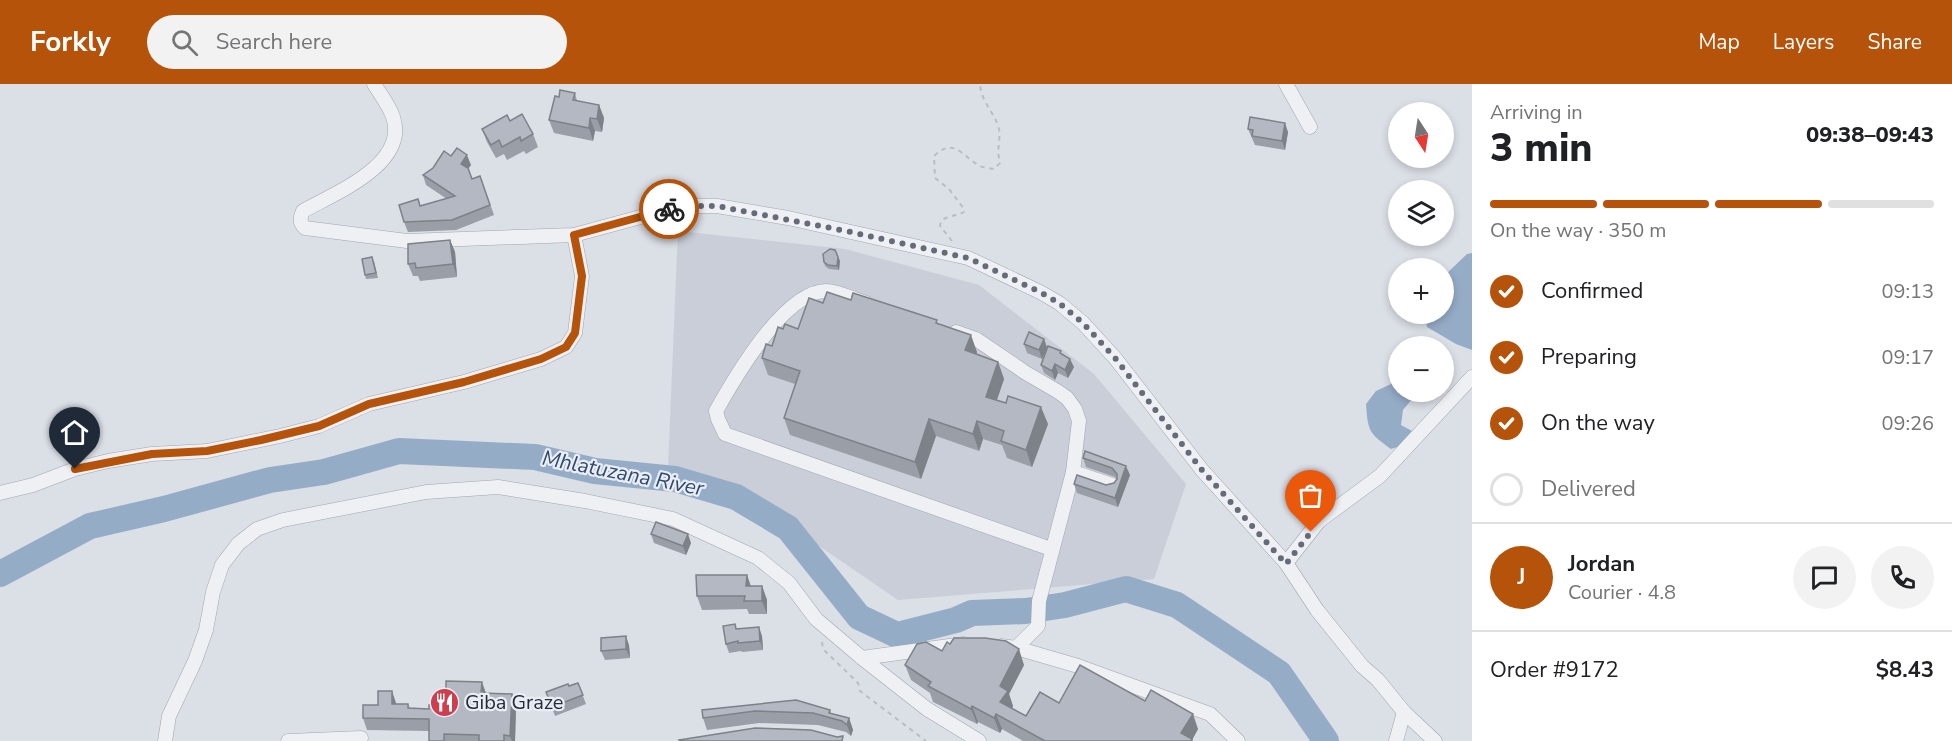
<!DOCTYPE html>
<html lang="en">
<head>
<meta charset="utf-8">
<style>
	:root { --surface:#fff; --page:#f2f2f2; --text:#202124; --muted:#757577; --line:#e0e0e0; --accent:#b45309 }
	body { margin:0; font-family:"Nunito Sans",sans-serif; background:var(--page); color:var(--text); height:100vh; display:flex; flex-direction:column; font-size:22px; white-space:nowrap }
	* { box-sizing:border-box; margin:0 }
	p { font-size:20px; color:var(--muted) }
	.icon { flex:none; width:33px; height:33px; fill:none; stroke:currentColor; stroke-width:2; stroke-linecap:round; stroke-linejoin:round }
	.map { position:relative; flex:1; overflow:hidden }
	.sheet { display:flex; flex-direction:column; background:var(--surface); width:480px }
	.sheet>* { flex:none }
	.needle { width:39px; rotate:168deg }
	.fabs { position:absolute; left:1388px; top:18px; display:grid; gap:12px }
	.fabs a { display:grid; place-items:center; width:66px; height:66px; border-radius:50%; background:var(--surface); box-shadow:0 3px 9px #0003; font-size:30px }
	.pin { position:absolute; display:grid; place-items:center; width:51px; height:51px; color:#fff; margin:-62px -26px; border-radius:50% 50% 50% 0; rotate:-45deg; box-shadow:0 0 6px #0007 }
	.pin .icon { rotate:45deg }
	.courier { position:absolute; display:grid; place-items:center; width:60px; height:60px; margin:-30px; border:4px solid #b45309; border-radius:50%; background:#fff; color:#222; box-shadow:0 2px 8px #0007 }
	.summary em { font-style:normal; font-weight:800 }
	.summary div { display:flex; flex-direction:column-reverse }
	.summary { display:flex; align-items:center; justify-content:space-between; height:102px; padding:0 18px }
	h1 { font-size:39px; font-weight:800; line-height:45px }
	.bar { display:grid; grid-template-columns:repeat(4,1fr); gap:9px 6px; align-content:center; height:72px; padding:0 18px }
	.bar i { height:8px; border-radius:4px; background:var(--line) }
	.bar .current { background:var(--accent) }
	.bar p { grid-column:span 4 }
	.line { display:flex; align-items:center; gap:15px; padding:0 18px; border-top:2px solid var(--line) }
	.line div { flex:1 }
	.round { display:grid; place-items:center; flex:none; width:63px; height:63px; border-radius:32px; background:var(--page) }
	ol { padding:0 18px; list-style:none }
	li { display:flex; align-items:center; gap:18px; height:66px }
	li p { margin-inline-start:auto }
	li .icon { padding:6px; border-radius:50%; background:var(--accent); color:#fff; stroke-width:4 }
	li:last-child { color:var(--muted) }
	li i { width:33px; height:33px; border:3px solid var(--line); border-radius:50% }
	header { display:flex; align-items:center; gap:36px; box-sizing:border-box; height:84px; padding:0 30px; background:var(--accent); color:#fff }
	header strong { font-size:28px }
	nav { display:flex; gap:33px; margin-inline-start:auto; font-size:21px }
	.search { width:420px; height:54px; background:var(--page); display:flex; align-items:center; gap:15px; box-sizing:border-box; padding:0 21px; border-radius:33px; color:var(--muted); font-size:22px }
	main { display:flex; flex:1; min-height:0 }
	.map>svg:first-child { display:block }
</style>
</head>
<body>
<header>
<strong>Forkly</strong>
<div class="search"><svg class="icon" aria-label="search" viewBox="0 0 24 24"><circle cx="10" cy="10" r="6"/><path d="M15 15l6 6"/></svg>Search here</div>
<nav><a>Map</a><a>Layers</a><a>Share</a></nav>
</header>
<main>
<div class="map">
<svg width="1472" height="657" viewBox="0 0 1472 657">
	<rect width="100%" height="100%" fill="#dbdfe6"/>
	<path fill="#c9ced8" d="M 678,147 L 845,165 L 979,201 L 1094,290 L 1186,400 L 1154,495 L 898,516 L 765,425 L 668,383 Z"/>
	<g fill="#95acc7">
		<path d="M 1472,169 L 1472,266 L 1456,260 L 1427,243 L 1425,230 L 1443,230 L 1443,193 L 1467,170 Z"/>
		<path d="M 1398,293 L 1398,308 L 1418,308 L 1403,326 L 1401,341 L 1412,347 L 1406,360 L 1391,365 C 1369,349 1368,348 1366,320 L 1376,307 L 1391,300 Z"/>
	</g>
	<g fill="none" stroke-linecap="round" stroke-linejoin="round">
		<path stroke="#95acc7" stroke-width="26" d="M 0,490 L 90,442 L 164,425 L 270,396 L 324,388 L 399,367 L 535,373 L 595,387 L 675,395 L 736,413 L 788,444 L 859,533 L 897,551 L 956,536 L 972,529 L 1026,527 L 1065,521 L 1126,505 L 1177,521 L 1279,589 L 1326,657"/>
		<defs>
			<g id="minor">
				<path d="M 374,0 C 380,10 389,21 393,33 C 409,80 335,109 303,127 C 300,134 299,138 305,144 L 407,157 L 574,151 L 681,122 L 717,122 L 788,134 L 968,174 L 1040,208 L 1059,219 L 1083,239 L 1115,274 L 1202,386 L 1286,479 L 1317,526 L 1362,582 L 1378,596 L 1404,628 L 1435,657"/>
				<path d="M 1286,0 L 1310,43"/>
				<path d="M 866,219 C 856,216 837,207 827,207 C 785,206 734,295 716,327 L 718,335 L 725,350 L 1051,465"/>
				<path d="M 956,248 L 976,255 L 1026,289 L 1057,307 L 1067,314 L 1075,325 L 1079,337 L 1073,388 L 1039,517 L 1038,542 L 1016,564 L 1001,562"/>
				<path d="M 1073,388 L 1112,401"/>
				<path d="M 0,409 L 33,401 L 75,385 L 108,377 L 152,370 L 207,367 L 280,352 L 319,342 L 369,320 L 464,298 L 541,275 L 566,263 L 575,249 L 582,192 L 574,151"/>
				<path d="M 1286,479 L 1319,437 L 1380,392 L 1472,293"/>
				<path d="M 1016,564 L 1078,582 L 1210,630 L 1238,657"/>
				<path d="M 862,574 L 964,560"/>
				<path d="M 165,657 L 169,632 L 195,577 L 206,546 L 213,508 L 222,481 L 238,460 L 257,445 L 283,436 L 426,408 L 498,403 L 585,417 L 673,435 L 758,474 L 789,499 L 816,535 L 862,574 L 927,625 L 979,657"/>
				<path d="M 288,657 L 361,654"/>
				<path d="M 1396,657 L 1404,628"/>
			</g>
		</defs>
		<use href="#minor" stroke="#a1a6b0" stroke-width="15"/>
		<g stroke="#babdc4" stroke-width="2" stroke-dasharray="4.5 4.5" stroke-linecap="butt">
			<path d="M 952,157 L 940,142 C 941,131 955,133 964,128 L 964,125 L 949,105 L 935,94 L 934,72 C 955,52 962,73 980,82 C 984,84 990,84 994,85 L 1000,79 C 996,65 1001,56 999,45 C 995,29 981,18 980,0"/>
			<path d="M 822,558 L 823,565 L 858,599 L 860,607 L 926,657"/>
		</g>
		<use href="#minor" stroke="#eef0f4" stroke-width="14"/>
	</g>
	<g fill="#9a9ea7">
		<path d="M 575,9 L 577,17 L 599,21 L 604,34 L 602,48 L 595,47 L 593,57 L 554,49 L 549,36 L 559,13 Z"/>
		<path d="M 482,45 L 533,50 L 538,63 L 526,70 L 524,67 L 507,76 L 504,70 L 496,74 L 487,58 Z"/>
		<path d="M 1248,45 L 1288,48 L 1285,66 L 1255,61 Z"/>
		<path d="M 451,72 L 471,81 L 468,84 L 472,95 L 480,92 L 494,131 L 456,146 L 408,148 L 404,138 L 421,122 L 447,115 L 426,101 L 423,91 Z"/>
		<path d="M 450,156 L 455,168 L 457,193 L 420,197 L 418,192 L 413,192 L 408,180 Z"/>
		<path d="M 838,173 L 840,177 L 839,186 L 829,185 L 825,182 L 824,178 Z"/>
		<path d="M 374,177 L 378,194 L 366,195 L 365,191 Z"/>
		<path d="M 851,216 L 938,240 L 977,268 L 976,270 L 998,278 L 1004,295 L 997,316 L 1048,340 L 1032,383 L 1007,374 L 1002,361 L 983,355 L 979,367 L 936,352 L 921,395 L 790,351 L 784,334 L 795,300 L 768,291 L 762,274 L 772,262 L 783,245 L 798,245 L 823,219 Z"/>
		<path d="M 1044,255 L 1047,263 L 1062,271 L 1074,283 L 1068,294 L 1058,289 L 1055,296 L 1044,289 L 1041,281 L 1047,265 L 1042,275 L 1027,269 L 1024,260 Z"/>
		<path d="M 1085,367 L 1130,391 L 1118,423 L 1077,409 L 1074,400 L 1106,401 L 1114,399 L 1117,395 L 1115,393 L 1086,383 L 1083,374 Z"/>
		<path d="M 651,450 L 691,459 L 686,471 L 654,459 Z"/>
		<path d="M 747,491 L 751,502 L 762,502 L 767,516 L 767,530 L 749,530 L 747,525 L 702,526 L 697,512 Z"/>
		<path d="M 735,540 L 736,545 L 762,552 L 763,566 L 742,568 L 741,567 L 729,569 L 726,560 Z"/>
		<path d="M 950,560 L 1024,581 L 1009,610 L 1013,622 L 1012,625 L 1026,632 L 1059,619 L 1145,617 L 1198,645 L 1192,656 L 1193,657 L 1023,657 L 1002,645 L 1000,649 L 978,638 L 977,640 L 933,618 L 930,609 L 911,596 L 905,581 L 942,567 Z"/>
		<path d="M 629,561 L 630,574 L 605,576 L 601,567 Z"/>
		<path d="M 578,599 L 586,620 L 555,632 L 546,608 L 569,602 Z"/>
		<path d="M 486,609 L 516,622 L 515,657 L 429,657 L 429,647 L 367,646 L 363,634 L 378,621 L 396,619 L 396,620 L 408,620 L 410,624 L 429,625 Z"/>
		<path d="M 702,626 L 830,626 L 831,629 L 849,634 L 853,646 L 851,652 L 846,648 L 818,641 L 759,639 L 707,646 L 703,634 Z"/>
	</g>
	<g fill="#7d8188">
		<path d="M 599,21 L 604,34 L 602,48 L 597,35 Z"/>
		<path d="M 590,34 L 595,47 L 593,57 L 589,44 Z"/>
		<path d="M 1285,39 L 1288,48 L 1285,66 L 1282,57 Z"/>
		<path d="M 467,71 L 471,81 L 465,89 L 461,80 Z"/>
		<path d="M 450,156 L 455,168 L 457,193 L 453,180 Z"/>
		<path d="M 838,173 L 840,177 L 839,186 L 837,182 Z"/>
		<path d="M 971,251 L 977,268 L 972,283 L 965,266 Z"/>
		<path d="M 1044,255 L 1047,264 L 1042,275 L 1039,266 Z"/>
		<path d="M 1070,275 L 1074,283 L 1068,294 L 1065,286 Z"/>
		<path d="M 998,278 L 1004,295 L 992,330 L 986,313 Z"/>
		<path d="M 1055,280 L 1058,289 L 1055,296 L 1052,287 Z"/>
		<path d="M 1041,323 L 1048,340 L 1032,383 L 1026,366 Z"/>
		<path d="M 929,335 L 936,352 L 921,395 L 915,378 Z"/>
		<path d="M 977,337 L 983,355 L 979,367 L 973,350 Z"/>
		<path d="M 1126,382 L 1130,391 L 1118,423 L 1115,414 Z"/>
		<path d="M 688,450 L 691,459 L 686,471 L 683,462 Z"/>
		<path d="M 747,491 L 751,504 L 746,502 Z"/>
		<path d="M 762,502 L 767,516 L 767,530 L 762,517 Z"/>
		<path d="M 759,543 L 762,552 L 763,566 L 760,557 Z"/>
		<path d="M 626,552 L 629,561 L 630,574 L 626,565 Z"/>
		<path d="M 1019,565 L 1024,581 L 1009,610 L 1013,622 L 1006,634 L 1000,618 L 1000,602 Z"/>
		<path d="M 482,598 L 486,609 L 481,609 Z"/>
		<path d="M 392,607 L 396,619 L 396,631 L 392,620 Z"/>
		<path d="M 512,610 L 516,622 L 515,657 L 512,657 L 510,652 Z"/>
		<path d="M 972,622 L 978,638 L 977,640 L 971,625 Z"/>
		<path d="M 996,630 L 1002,645 L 1000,649 L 994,634 Z"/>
		<path d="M 1193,630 L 1198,645 L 1192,656 L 1193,657 L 1184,657 L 1181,649 Z"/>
		<path d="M 849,634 L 853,646 L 851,652 L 847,641 Z"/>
	</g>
	<g fill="#b3b8c2" stroke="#7d8188" stroke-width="1.5">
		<path d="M 560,6 L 575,9 L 573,16 L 599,21 L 597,35 L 590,34 L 589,44 L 549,36 L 555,12 L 559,13 Z"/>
		<path d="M 522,30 L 533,50 L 521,57 L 520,53 L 502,63 L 499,56 L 491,61 L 482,45 L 507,31 L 510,37 Z"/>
		<path d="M 1250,33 L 1285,39 L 1282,57 L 1252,52 L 1253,46 L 1248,45 Z"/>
		<path d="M 457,64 L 467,71 L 461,80 L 468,84 L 472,95 L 480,92 L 490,121 L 452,136 L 404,138 L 399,121 L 418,115 L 420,122 L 455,112 L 423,91 L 433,84 L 444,67 L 451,72 Z"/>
		<path d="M 450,156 L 453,180 L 416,184 L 415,179 L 408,180 L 408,160 Z"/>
		<path d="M 830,165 L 835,166 L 838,173 L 837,182 L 828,181 L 824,178 L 823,170 Z"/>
		<path d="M 372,173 L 376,189 L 365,191 L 362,175 Z"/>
		<path d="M 827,208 L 851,216 L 853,209 L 937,236 L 936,239 L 971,251 L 965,266 L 998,278 L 986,313 L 1006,319 L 1008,312 L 1041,323 L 1026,366 L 1001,357 L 1004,347 L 977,337 L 973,350 L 929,335 L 915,378 L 784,334 L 800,287 L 762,274 L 766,260 L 772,262 L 778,243 L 783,245 L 785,240 L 798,245 L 809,214 L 823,219 Z"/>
		<path d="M 1029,248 L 1044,255 L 1039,266 L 1024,260 Z"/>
		<path d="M 1048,262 L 1061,267 L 1060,269 L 1070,275 L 1065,286 L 1055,280 L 1052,287 L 1041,281 Z"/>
		<path d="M 1085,367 L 1126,382 L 1115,414 L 1074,400 L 1077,391 L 1106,401 L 1114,399 L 1117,395 L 1117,390 L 1112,384 L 1083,374 Z"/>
		<path d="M 656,438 L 688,450 L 683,462 L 651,450 Z"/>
		<path d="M 696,491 L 747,491 L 746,502 L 762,502 L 762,517 L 744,517 L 745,512 L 697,512 Z"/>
		<path d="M 735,540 L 736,545 L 759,543 L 760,557 L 738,559 L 738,557 L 726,560 L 723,542 Z"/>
		<path d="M 626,552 L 626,565 L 601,567 L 601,554 Z"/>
		<path d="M 954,554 L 985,554 L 1006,557 L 1019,565 L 1000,602 L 1008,607 L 1000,618 L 1026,632 L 1040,608 L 1059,619 L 1080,581 L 1145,617 L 1151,606 L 1193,630 L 1181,649 L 1192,655 L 1191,657 L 1045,657 L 996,630 L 994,634 L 972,622 L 971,625 L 928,602 L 931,598 L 905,581 L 917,560 L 926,558 L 942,567 L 947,558 L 950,560 Z"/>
		<path d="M 446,597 L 482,598 L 481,609 L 512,610 L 510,652 L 504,651 L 504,657 L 479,657 L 479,651 L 444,650 L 444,657 L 429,657 L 429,635 L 363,634 L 363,621 L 378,621 L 378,607 L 392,607 L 392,620 L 408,620 L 408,624 L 429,625 L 429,621 L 446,621 Z"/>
		<path d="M 578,599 L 583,611 L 552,623 L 546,608 L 568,600 L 569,602 Z"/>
		<path d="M 796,616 L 830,626 L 829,629 L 849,634 L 847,641 L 842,637 L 813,629 L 755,627 L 703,634 L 702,626 Z"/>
		<path d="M 755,644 L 811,646 L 837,653 L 843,652 L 842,657 L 680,657 L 679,656 Z"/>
	</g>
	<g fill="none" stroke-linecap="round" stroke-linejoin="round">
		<path stroke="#656b78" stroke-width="6" stroke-dasharray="0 10.8" d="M 669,125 L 681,122 L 717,122 L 846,147 L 968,174 L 1040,208 L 1059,219 L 1083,239 L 1115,274 L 1202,386 L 1286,480 L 1311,448"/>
		<path stroke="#b45309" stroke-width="8" d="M 75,385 L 152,370 L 207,367 L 261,356 L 319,342 L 369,320 L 464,298 L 541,275 L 566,263 L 575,249 L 582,192 L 574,151 L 669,125"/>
	</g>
	<defs>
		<symbol id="restaurant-disc" viewBox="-11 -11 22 22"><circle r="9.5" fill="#cd3e4f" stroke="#eaeef4"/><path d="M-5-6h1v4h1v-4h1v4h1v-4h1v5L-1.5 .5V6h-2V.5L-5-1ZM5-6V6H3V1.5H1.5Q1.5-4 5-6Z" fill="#fff"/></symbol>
	</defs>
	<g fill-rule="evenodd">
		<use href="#restaurant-disc" x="428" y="602" width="33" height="33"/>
	</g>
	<g text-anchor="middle" stroke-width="4.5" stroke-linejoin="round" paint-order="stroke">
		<g font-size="20" fill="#252d3c" stroke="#eaeef4" text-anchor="start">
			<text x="465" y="625">Giba Graze</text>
		</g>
		<g font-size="21" font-style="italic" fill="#304a6f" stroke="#eaeef4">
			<text transform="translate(623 389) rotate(11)" y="7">Mhlatuzana River</text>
		</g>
	</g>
</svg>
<div class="fabs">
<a><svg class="needle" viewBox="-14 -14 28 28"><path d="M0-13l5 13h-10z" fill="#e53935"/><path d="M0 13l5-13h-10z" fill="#757577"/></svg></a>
<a><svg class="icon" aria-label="layers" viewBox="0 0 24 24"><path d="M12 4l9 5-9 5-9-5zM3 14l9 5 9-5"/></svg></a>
<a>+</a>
<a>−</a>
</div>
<div class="pin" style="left:1311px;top:448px;background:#ea580c"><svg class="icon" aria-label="bag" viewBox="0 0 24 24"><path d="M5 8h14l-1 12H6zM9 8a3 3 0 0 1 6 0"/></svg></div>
<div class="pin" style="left:75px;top:385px;background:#1f2937"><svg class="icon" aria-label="home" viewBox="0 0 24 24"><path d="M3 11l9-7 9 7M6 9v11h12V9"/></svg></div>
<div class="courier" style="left:669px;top:125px"><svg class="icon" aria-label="bike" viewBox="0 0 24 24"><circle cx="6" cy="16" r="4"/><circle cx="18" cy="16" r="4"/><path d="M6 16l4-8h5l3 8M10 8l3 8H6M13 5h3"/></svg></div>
</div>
<section class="sheet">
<div class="summary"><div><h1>3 min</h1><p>Arriving in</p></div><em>09:38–09:43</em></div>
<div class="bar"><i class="current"></i><i class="current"></i><i class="current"></i><i></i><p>On the way · 350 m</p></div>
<ol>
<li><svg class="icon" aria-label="check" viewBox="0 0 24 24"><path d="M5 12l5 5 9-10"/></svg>Confirmed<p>09:13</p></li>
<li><svg class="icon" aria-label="check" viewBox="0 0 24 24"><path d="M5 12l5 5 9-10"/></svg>Preparing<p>09:17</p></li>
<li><svg class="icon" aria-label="check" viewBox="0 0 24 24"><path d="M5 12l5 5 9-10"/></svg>On the way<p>09:26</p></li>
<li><i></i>Delivered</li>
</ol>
<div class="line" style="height:108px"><b class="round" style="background:var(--accent);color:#fff">J</b><div><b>Jordan</b><p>Courier · 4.8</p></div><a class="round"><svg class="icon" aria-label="chat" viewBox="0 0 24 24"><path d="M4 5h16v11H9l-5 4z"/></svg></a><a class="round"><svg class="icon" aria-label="phone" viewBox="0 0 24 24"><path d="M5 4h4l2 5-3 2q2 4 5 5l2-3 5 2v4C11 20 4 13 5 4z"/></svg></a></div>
<div class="line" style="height:78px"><div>Order #9172</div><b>$8.43</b></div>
</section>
</main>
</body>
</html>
